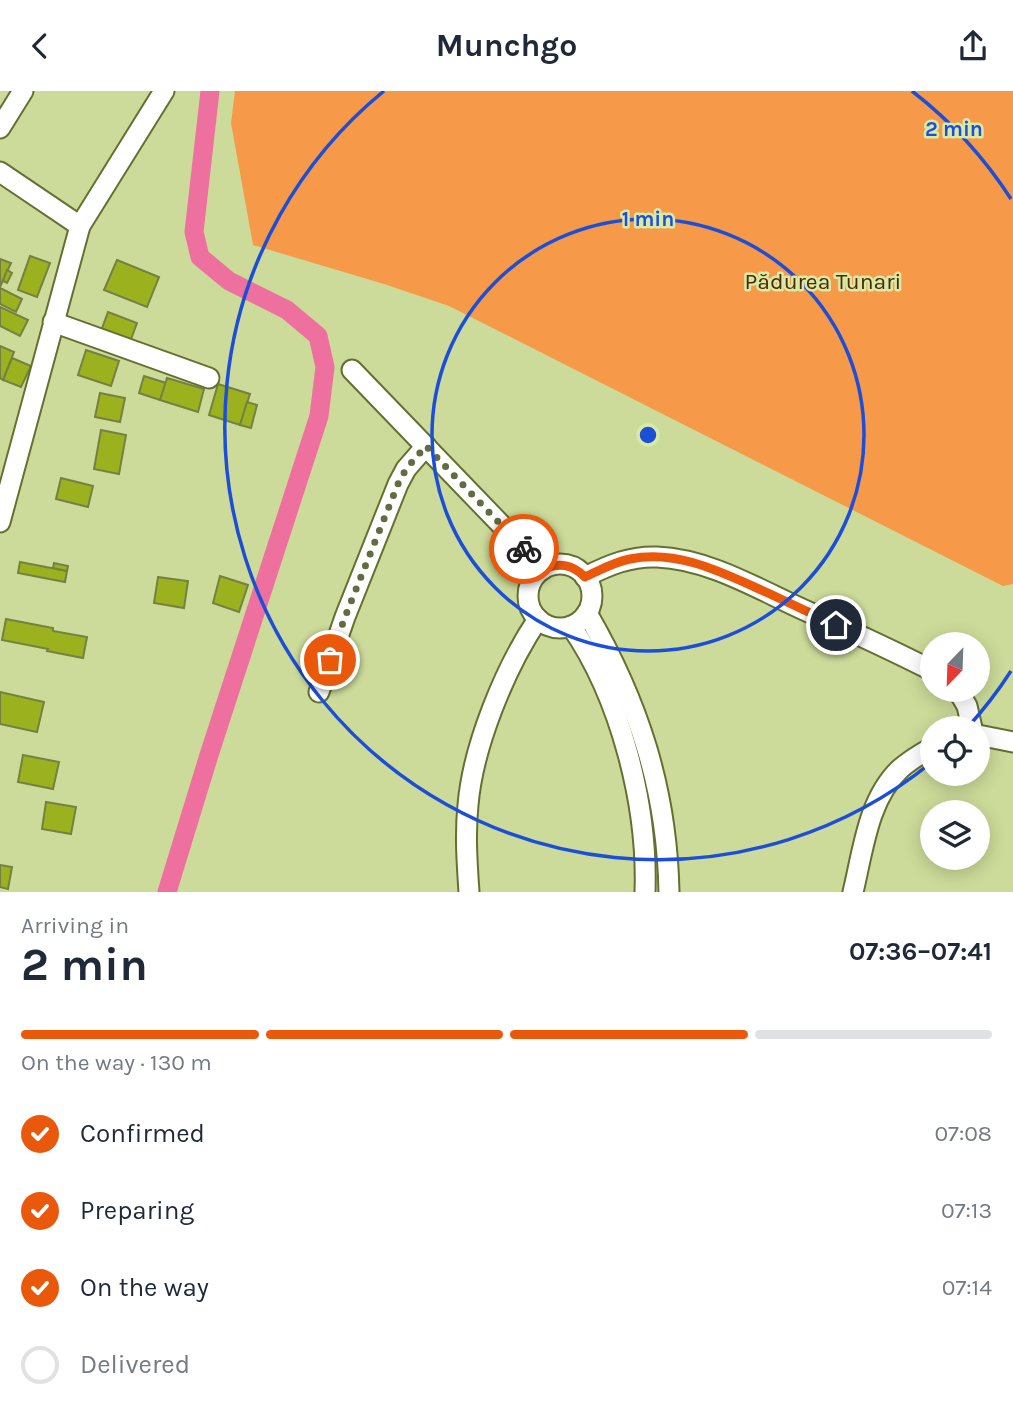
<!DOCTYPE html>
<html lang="en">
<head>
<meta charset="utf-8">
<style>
	:root { --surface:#fff; --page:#f6f6f7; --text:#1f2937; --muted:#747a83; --line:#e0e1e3; --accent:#ea580c }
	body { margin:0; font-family:Karla,sans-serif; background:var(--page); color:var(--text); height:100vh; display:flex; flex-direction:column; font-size:26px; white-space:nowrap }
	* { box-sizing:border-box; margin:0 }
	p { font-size:23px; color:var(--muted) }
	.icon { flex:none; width:38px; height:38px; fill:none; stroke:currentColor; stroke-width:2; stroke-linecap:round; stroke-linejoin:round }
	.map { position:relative; height:801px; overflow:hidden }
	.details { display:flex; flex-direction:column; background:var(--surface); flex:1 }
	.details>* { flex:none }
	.needle { width:46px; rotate:203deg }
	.controls { position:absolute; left:920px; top:541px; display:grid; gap:14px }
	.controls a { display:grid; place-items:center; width:70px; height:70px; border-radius:50%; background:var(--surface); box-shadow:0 4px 18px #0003; font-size:35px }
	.pin { position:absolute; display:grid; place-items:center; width:60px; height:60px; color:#fff; margin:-30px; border:4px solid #fff; border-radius:50%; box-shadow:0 2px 7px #0007 }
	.courier { position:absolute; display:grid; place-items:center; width:70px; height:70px; margin:-35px; border:5px solid #ea580c; border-radius:50%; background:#fff; color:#222; box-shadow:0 2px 9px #0007 }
	.headline em { font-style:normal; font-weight:700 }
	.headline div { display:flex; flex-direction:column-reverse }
	.headline { display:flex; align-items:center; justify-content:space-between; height:119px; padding:0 21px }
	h1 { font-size:46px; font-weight:700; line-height:52px }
	.bar { display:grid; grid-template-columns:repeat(4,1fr); gap:10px 7px; align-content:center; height:84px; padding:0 21px }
	.bar i { height:9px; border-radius:5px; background:var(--line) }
	.bar .current { background:var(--accent) }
	.bar p { grid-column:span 4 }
	ol { padding:0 21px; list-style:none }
	li { display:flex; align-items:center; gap:21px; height:77px }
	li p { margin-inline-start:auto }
	li .icon { padding:7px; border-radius:50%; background:var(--accent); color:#fff; stroke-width:4 }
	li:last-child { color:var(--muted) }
	li i { width:38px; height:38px; border:4px solid var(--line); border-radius:50% }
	header { display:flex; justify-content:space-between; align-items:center; height:91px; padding:0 21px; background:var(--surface); font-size:32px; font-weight:700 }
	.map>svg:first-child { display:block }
</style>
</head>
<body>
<header><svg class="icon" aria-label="back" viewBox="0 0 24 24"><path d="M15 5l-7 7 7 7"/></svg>Munchgo<svg class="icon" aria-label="share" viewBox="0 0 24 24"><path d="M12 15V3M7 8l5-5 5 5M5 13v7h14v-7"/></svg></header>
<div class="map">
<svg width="1013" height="801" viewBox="0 0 1013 801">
	<rect width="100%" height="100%" fill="#ccdb99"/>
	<path fill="#f69a49" d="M 235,0 L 1013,0 L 1013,493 L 1003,495 L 449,215 L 384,193 L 253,154 L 231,32 Z"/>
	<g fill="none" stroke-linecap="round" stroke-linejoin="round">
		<path stroke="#ee709f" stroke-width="19" d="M 167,801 L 209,664 L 319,325 L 325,276 L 318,245 L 287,219 L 229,190 L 200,166 L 194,141 L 210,0"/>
	</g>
	<g fill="#9bb21e" stroke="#748142" stroke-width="2">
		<path d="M 30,165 L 50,172 L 37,206 L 18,199 Z"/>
		<path d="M 0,168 L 11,172 L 0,196 Z"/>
		<path d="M 117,169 L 159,186 L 147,216 L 104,199 Z"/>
		<path d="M 7,179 L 12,182 L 7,192 L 3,190 Z"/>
		<path d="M 0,197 L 22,208 L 16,221 L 0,213 Z"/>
		<path d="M 0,216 L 28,229 L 20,245 L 0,235 Z"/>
		<path d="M 108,221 L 137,232 L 130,251 L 101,240 Z"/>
		<path d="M 0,255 L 14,261 L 3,289 L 0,287 Z"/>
		<path d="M 86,259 L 119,270 L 111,295 L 78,284 Z"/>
		<path d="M 12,267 L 31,275 L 21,296 L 3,289 Z"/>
		<path d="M 144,285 L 166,292 L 160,309 L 139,302 Z"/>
		<path d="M 167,287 L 204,298 L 198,321 L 160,309 Z"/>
		<path d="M 218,293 L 250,303 L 240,334 L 209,324 Z"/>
		<path d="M 100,302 L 125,307 L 120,331 L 95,326 Z"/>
		<path d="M 247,311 L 257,314 L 251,337 L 240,334 Z"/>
		<path d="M 101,339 L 126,344 L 119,383 L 94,378 Z"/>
		<path d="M 61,387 L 93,395 L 88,416 L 56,408 Z"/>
		<path d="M 20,471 L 67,480 L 65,491 L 18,482 Z"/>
		<path d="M 54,472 L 68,475 L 67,480 L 53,477 Z"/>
		<path d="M 220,485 L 248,494 L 239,521 L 213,512 Z"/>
		<path d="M 158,486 L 188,490 L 184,517 L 154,512 Z"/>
		<path d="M 6,528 L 53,537 L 53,540 L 87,546 L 83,567 L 47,560 L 48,558 L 2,549 Z"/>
		<path d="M 0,601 L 44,611 L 37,641 L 0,633 Z"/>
		<path d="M 23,664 L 59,671 L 53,698 L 18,691 Z"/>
		<path d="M 46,711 L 76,716 L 71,743 L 42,738 Z"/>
		<path d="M 0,774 L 12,776 L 8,798 L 0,796 Z"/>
	</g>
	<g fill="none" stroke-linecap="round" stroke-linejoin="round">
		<defs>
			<g id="minor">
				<path d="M 0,37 L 23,0"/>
				<path d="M 0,81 L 80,135"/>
				<path d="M 53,231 L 209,287"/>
				<path d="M 352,279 L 512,445 L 542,479"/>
				<path d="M 0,431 L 80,135 L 164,0"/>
				<circle cx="560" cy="505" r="32"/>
				<path d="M 585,486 C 609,474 630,465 657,466 C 708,468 756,497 802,518 C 846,538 890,558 933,580"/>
				<path d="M 587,522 C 638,610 667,698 669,801"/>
				<path d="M 571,535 C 621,607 648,715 645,801"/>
				<path d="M 957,598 L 967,615 L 972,637"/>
				<path d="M 319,601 L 345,526 L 398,393 L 406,378 L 426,355"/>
				<path d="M 978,644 L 1013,651"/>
				<path d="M 469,801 C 467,772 465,743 468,714 C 473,655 505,577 538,528"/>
				<path d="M 853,801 C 863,760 868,708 900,678 C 910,669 922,662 933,656"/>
			</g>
		</defs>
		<use href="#minor" stroke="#647032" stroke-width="23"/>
		<use href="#minor" stroke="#fff" stroke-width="19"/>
	</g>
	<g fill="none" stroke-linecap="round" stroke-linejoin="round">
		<path stroke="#636b43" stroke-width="7" stroke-dasharray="0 12.6" d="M 330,569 L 345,526 L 398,393 L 406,378 L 426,355 L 524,458"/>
		<path stroke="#ea580c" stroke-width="9" d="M 524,458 L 542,479 C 559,471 572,473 585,486 C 600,479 614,471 630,468 C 679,458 725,483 768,502 C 791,513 813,523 836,534"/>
	</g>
	<g fill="none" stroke="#1d4ed8" stroke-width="3.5">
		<circle cx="648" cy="344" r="216"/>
		<path d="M1011 580A433 433 0 0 1 967 637M932 671A433 433 0 1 1 384 0M912 0A433 433 0 0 1 1011 108"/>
	</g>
	<g text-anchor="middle" stroke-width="5" stroke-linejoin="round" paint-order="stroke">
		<g font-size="23" fill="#4f2700" stroke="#d9e9a6">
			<text x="823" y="198">Pădurea Tunari</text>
		</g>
	</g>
	<circle cx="648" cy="344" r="10" fill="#1d4ed8" stroke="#d9e9a6" stroke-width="3.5"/>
	<g font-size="21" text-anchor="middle" font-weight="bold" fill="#1d4ed8" stroke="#d9e9a6" stroke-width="5" stroke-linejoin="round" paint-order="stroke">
		<text x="954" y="45">2 min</text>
		<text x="648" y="135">1 min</text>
	</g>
</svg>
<div class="controls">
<a><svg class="needle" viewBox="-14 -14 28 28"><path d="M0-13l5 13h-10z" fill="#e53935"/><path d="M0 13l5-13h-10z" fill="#747a83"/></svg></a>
<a><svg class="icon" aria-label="locate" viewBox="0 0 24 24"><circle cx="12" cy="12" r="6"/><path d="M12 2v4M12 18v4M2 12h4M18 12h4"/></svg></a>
<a><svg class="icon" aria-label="layers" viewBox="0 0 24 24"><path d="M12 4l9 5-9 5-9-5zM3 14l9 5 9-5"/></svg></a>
</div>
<div class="pin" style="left:330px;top:569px;background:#ea580c"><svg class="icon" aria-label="bag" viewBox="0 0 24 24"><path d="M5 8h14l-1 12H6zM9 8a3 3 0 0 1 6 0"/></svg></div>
<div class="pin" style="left:836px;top:534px;background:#1f2937"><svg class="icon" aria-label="home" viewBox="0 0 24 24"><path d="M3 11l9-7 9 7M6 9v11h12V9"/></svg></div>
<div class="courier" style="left:524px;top:458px"><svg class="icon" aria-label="bike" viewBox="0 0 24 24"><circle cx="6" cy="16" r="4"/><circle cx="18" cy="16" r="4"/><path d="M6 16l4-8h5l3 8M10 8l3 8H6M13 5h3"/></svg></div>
</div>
<section class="details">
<div class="headline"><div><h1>2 min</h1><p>Arriving in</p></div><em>07:36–07:41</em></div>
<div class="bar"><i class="current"></i><i class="current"></i><i class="current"></i><i></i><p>On the way · 130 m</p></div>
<ol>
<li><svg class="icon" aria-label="check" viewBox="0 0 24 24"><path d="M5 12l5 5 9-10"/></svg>Confirmed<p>07:08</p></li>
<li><svg class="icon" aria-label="check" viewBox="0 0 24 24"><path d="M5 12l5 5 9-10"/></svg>Preparing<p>07:13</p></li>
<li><svg class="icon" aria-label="check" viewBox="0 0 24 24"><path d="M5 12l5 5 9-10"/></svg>On the way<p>07:14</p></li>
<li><i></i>Delivered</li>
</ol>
</section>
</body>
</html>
